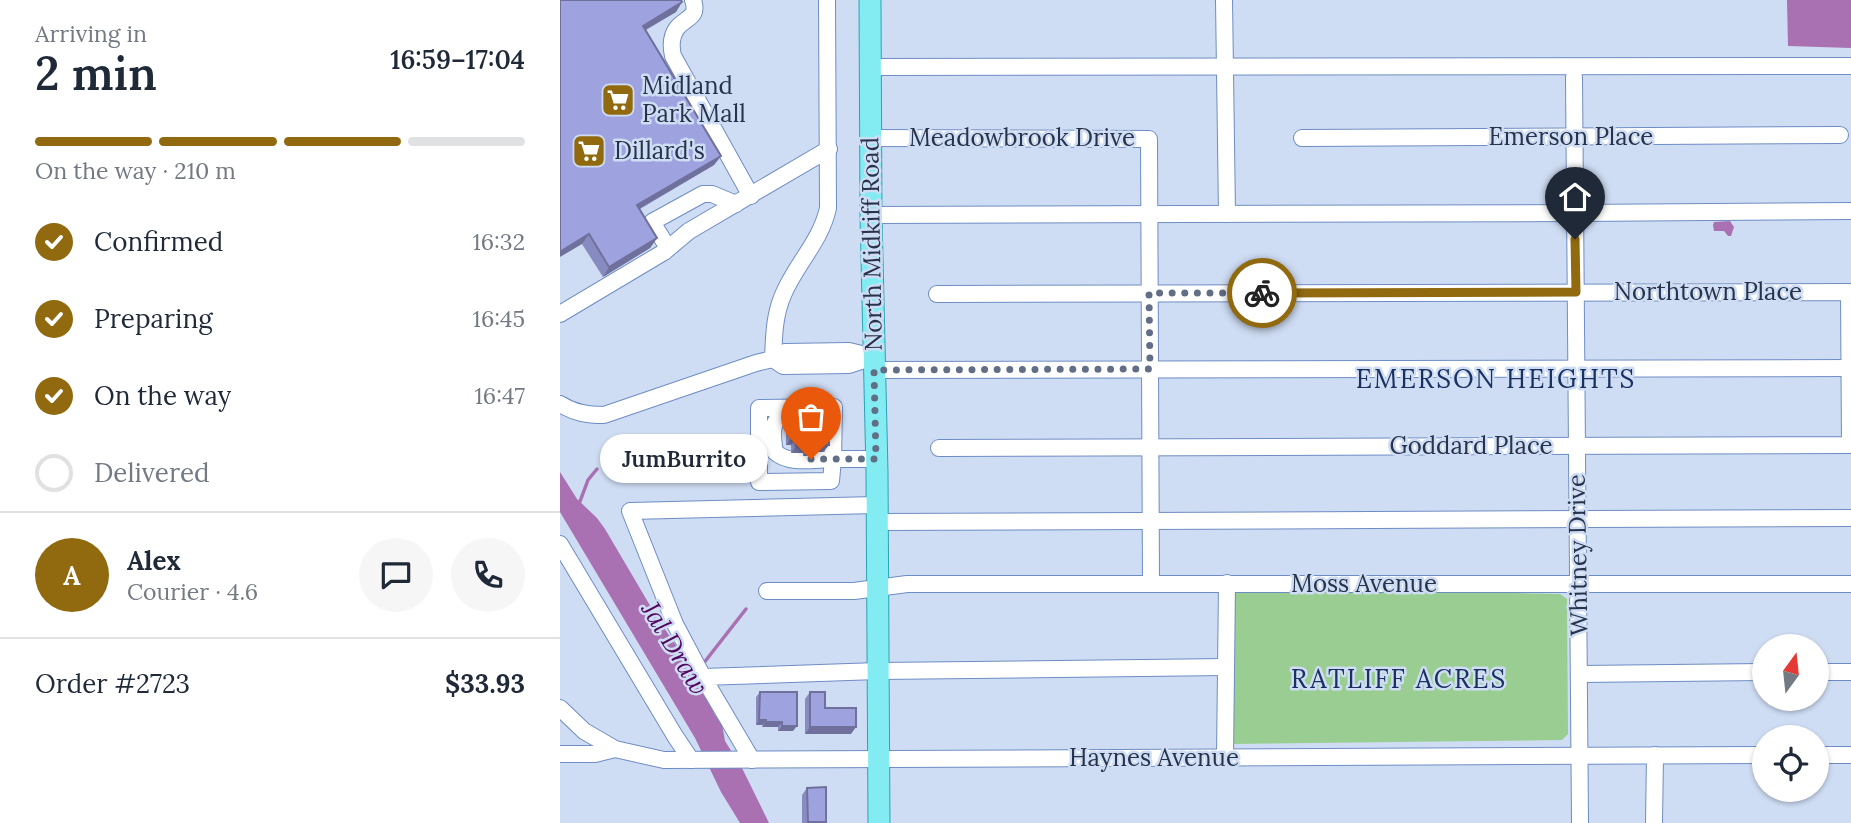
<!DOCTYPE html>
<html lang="en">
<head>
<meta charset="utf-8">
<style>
	:root { --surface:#fff; --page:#f6f6f7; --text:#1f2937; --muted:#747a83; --line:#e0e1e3; --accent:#916a10 }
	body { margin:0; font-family:Lora,serif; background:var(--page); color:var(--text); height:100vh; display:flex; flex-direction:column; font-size:26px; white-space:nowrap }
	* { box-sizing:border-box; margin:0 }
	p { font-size:23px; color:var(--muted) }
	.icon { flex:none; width:38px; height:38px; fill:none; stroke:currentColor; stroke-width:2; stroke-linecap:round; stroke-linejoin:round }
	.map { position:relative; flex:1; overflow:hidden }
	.details { display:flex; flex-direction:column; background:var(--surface); width:560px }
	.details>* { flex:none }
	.needle { width:46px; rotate:15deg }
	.tools { position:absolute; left:1192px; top:634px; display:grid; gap:14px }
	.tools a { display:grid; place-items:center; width:77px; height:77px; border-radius:50%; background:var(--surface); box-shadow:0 2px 5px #0004; font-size:35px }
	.pin { position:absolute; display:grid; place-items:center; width:60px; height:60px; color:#fff; margin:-72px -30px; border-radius:50% 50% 50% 0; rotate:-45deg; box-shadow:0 0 7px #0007 }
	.pin .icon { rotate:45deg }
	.courier { position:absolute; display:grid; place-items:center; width:70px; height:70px; margin:-35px; border:5px solid #916a10; border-radius:50%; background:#fff; color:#222; box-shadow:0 2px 9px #0007 }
	.bubble { position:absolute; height:49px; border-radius:24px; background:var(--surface); box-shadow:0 2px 5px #0004; font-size:23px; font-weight:600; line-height:49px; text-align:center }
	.head em { font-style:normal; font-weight:600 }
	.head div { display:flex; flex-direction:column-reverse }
	.head { display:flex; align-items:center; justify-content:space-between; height:119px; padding:0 35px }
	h1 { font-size:46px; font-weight:600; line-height:52px }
	.bar { display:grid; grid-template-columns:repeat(4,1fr); gap:10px 7px; align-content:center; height:84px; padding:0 35px }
	.bar i { height:9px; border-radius:5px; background:var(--line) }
	.bar .active { background:var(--accent) }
	.bar p { grid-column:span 4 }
	.line { display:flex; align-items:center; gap:18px; padding:0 35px; border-top:2px solid var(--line) }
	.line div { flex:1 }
	.round { display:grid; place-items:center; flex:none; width:74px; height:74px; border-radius:37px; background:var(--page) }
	ol { padding:0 35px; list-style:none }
	li { display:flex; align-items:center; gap:21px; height:77px }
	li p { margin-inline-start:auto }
	li .icon { padding:7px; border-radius:50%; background:var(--accent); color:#fff; stroke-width:4 }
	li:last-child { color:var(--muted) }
	li i { width:38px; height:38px; border:4px solid var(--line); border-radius:50% }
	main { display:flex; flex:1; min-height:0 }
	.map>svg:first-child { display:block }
</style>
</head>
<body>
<main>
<section class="details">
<div class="head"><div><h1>2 min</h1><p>Arriving in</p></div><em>16:59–17:04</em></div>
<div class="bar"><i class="active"></i><i class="active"></i><i class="active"></i><i></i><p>On the way · 210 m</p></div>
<ol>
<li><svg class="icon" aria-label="check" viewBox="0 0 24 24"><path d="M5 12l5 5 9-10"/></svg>Confirmed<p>16:32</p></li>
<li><svg class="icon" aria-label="check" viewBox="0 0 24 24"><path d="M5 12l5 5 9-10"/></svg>Preparing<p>16:45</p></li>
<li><svg class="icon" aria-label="check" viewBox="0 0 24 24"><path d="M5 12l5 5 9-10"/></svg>On the way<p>16:47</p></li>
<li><i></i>Delivered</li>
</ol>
<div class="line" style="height:126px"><b class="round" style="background:var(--accent);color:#fff">A</b><div><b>Alex</b><p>Courier · 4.6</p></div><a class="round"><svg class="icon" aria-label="chat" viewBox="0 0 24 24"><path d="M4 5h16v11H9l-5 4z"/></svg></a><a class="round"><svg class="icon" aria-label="phone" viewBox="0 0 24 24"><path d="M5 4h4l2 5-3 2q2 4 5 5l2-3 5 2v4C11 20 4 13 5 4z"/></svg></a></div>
<div class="line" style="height:91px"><div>Order #2723</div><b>$33.93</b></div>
</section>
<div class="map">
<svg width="1291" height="823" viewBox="0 0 1291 823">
	<rect width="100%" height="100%" fill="#cfddf4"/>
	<path fill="#9acd92" d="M 869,591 L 1000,594 L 1007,599 L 1008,734 L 1002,740 L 672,744 L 671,592 Z"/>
	<g fill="#a970b2">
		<path d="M 1227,0 L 1291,0 L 1291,48 L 1228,46 Z"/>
		<path d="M 1170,221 L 1174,227 L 1171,236 L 1168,236 L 1164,231 L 1154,231 L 1153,225 L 1154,222 Z"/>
		<path d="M 0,472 L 17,499 L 37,518 L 45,529 L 98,619 L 132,669 L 155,715 L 162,724 L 165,741 L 183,770 L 209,823 L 180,823 L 161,792 L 135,738 L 0,512 Z"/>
	</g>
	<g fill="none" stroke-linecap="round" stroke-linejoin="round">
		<g stroke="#a970b2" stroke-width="3.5">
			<path d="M 19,504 L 28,480 L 37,469"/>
			<path d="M 143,664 L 186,609"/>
		</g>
		<defs>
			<g id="minor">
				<path d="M 133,0 C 139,18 126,17 117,28 C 111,36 111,47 113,56 L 191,196"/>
				<path d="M 664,0 L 667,214"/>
				<path d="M 311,67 L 1291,66"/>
				<path d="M 1014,77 L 1020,823"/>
				<path d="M 310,138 L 589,139 L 591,583"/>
				<path d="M 742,138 L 1280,135"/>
				<path d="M 311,215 L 1015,213 L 1291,211"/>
				<path d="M 108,248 L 92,222 L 143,194 L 152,194 L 176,204"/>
				<path d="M 377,294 L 1289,292 L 1290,445 L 379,448"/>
				<path d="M 0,314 L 104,252 L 129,231 L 269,149"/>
				<path d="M 289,351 L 314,357 L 289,365 L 223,366 L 213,359 L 225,352 Z"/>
				<path d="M 314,370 L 1291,368"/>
				<path d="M 0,404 C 15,413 27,415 44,415 L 196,363 L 213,359 C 214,337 214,316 223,295 C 236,264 261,241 268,208 L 267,0"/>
				<path d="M 274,417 L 219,418 C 210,425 213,441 215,452 C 229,465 255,459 273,459 L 271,481 L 199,482 L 199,408 L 274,407 L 273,459 L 316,459"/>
				<path d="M 317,522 L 1291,518"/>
				<path d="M 0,544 L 115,736 L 131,760"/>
				<path d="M 207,591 L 294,591 L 347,584 L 1291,584"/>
				<path d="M 1256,672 L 1291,672"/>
				<path d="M 1019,674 L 1204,672"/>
				<path d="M 143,677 L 115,624 L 70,511 L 316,505"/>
				<path d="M 0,708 L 24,731 L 55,749 L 104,760 L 1204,755"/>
				<path d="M 0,754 L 35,754 L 55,749"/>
				<path d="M 1256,755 L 1291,755"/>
				<path d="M 665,757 L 667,583"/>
				<path d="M 192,760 L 143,677 L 318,671 L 666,667"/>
				<path d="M 1094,823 L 1095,755"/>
			</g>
			<path id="major" d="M 310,0 L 311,215 L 317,472 L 319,823"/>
		</defs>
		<use href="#minor" stroke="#6e8dc3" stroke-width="18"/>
		<use href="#major" stroke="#2ba3b2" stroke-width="23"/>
		<use href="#minor" stroke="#fff" stroke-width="16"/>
		<use href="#major" stroke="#82ecf2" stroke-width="21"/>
	</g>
	<g fill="#888bc0">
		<path d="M 0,0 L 122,2 L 116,12 L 86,30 L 161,156 L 154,165 L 80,209 L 97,238 L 90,248 L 43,277 L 22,244 Z"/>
		<path d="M 231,425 L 269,445 L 263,452 L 253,452 L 251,456 L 243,456 L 243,453 L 231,453 L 231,445 L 226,445 L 226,433 Z"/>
		<path d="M 200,692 L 233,731 L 218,731 L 218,727 L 202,727 L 203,725 L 196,725 L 196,697 Z"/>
		<path d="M 250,692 L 265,708 L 291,734 L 245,734 L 245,699 Z"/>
		<path d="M 247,788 L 265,823 L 242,823 L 242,795 Z"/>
	</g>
	<g fill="#6f719c">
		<path d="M 122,2 L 116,12 L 76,35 L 83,26 Z"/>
		<path d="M 161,156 L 154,165 L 70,214 L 77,205 Z"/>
		<path d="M 29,234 L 22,244 L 0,257 L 0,252 Z"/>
		<path d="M 97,238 L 90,248 L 43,277 L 49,267 Z"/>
		<path d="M 231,438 L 236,438 L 231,445 L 226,445 Z"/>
		<path d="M 256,445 L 269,445 L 263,452 L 253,452 L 251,456 L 243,456 L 249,449 Z"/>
		<path d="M 236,446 L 249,446 L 243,453 L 231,453 Z"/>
		<path d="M 199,720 L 206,720 L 203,725 L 196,725 Z"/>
		<path d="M 206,722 L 222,722 L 218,727 L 202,727 Z"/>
		<path d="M 222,726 L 237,726 L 233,731 L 218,731 Z"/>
		<path d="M 250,727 L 296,727 L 291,734 L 245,734 Z"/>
	</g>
	<g fill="#9ea2df" stroke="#6f719c" stroke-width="2">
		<path d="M 0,0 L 121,0 L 122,2 L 83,26 L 161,156 L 77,205 L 97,238 L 49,267 L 29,234 L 0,252 Z"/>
		<path d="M 231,425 L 268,425 L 269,445 L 256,445 L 256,449 L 249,449 L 249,446 L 236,446 L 236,438 L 231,438 Z"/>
		<path d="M 200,692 L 237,692 L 237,726 L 222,726 L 222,722 L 206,722 L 206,720 L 199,720 Z"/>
		<path d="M 250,692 L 265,692 L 265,708 L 296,708 L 296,727 L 250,727 Z"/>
		<path d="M 266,787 L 266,822 L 248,822 L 247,788 Z"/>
	</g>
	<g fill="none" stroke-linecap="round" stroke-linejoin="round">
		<path stroke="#616e86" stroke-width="7" stroke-dasharray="0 12.6" d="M 251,459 L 316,459 L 314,370 L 590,369 L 589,293 L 702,293"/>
		<path stroke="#916a10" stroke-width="9" d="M 702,293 L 1016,292 L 1015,239"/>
	</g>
	<defs>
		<symbol id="supermarket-square" viewBox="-11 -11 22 22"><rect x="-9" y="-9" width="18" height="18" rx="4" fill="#916a10" stroke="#cfddf4"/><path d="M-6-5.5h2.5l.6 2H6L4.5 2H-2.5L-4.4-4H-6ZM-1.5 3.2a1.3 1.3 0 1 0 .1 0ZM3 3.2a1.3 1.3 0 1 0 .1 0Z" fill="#fff"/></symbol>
	</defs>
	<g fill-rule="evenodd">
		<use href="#supermarket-square" x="39" y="81" width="38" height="38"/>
		<use href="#supermarket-square" x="10" y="132" width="38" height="38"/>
	</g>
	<g text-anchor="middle" stroke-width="5" stroke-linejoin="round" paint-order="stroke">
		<g font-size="24" fill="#26334a" stroke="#cfddf4" text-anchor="start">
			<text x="82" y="94">Midland<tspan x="82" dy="28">Park Mall</tspan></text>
			<text x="54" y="159">Dillard's</text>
		</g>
		<g font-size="24" fill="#26334a" stroke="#cfddf4">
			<text x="1011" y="145">Emerson Place</text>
			<text x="462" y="146">Meadowbrook Drive</text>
			<text transform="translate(312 244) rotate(-91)" y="8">North Midkiff Road</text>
			<text x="1148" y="300">Northtown Place</text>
			<text x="911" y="454">Goddard Place</text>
			<text transform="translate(1018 555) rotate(-91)" y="8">Whitney Drive</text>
			<text x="804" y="592">Moss Avenue</text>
			<text x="594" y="766">Haynes Avenue</text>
		</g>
		<g font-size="26" letter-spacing="2" fill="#183160" stroke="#cfddf4">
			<text x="936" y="388">EMERSON HEIGHTS</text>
			<text x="839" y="688">RATLIFF ACRES</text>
		</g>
		<g font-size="26" font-style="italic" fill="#52075d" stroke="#cfddf4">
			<text transform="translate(115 648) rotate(59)" y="9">Jal Draw</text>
		</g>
	</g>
</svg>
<div class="tools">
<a><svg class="needle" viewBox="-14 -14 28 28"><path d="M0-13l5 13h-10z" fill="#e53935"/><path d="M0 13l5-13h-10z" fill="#747a83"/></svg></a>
<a><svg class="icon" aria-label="locate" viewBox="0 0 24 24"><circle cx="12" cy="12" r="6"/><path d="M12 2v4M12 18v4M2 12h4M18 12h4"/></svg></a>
</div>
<div class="pin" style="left:251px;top:459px;background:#ea580c"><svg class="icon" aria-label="bag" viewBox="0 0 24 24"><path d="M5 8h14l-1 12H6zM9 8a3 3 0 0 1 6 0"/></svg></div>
<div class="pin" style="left:1015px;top:239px;background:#1f2937"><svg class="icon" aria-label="home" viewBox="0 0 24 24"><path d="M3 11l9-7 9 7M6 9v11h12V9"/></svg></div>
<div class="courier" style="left:702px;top:293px"><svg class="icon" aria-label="bike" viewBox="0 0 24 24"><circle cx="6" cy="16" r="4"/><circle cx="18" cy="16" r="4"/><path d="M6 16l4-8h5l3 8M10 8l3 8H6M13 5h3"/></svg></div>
<div class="bubble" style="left:40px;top:434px;width:168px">JumBurrito</div>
</div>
</main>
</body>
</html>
